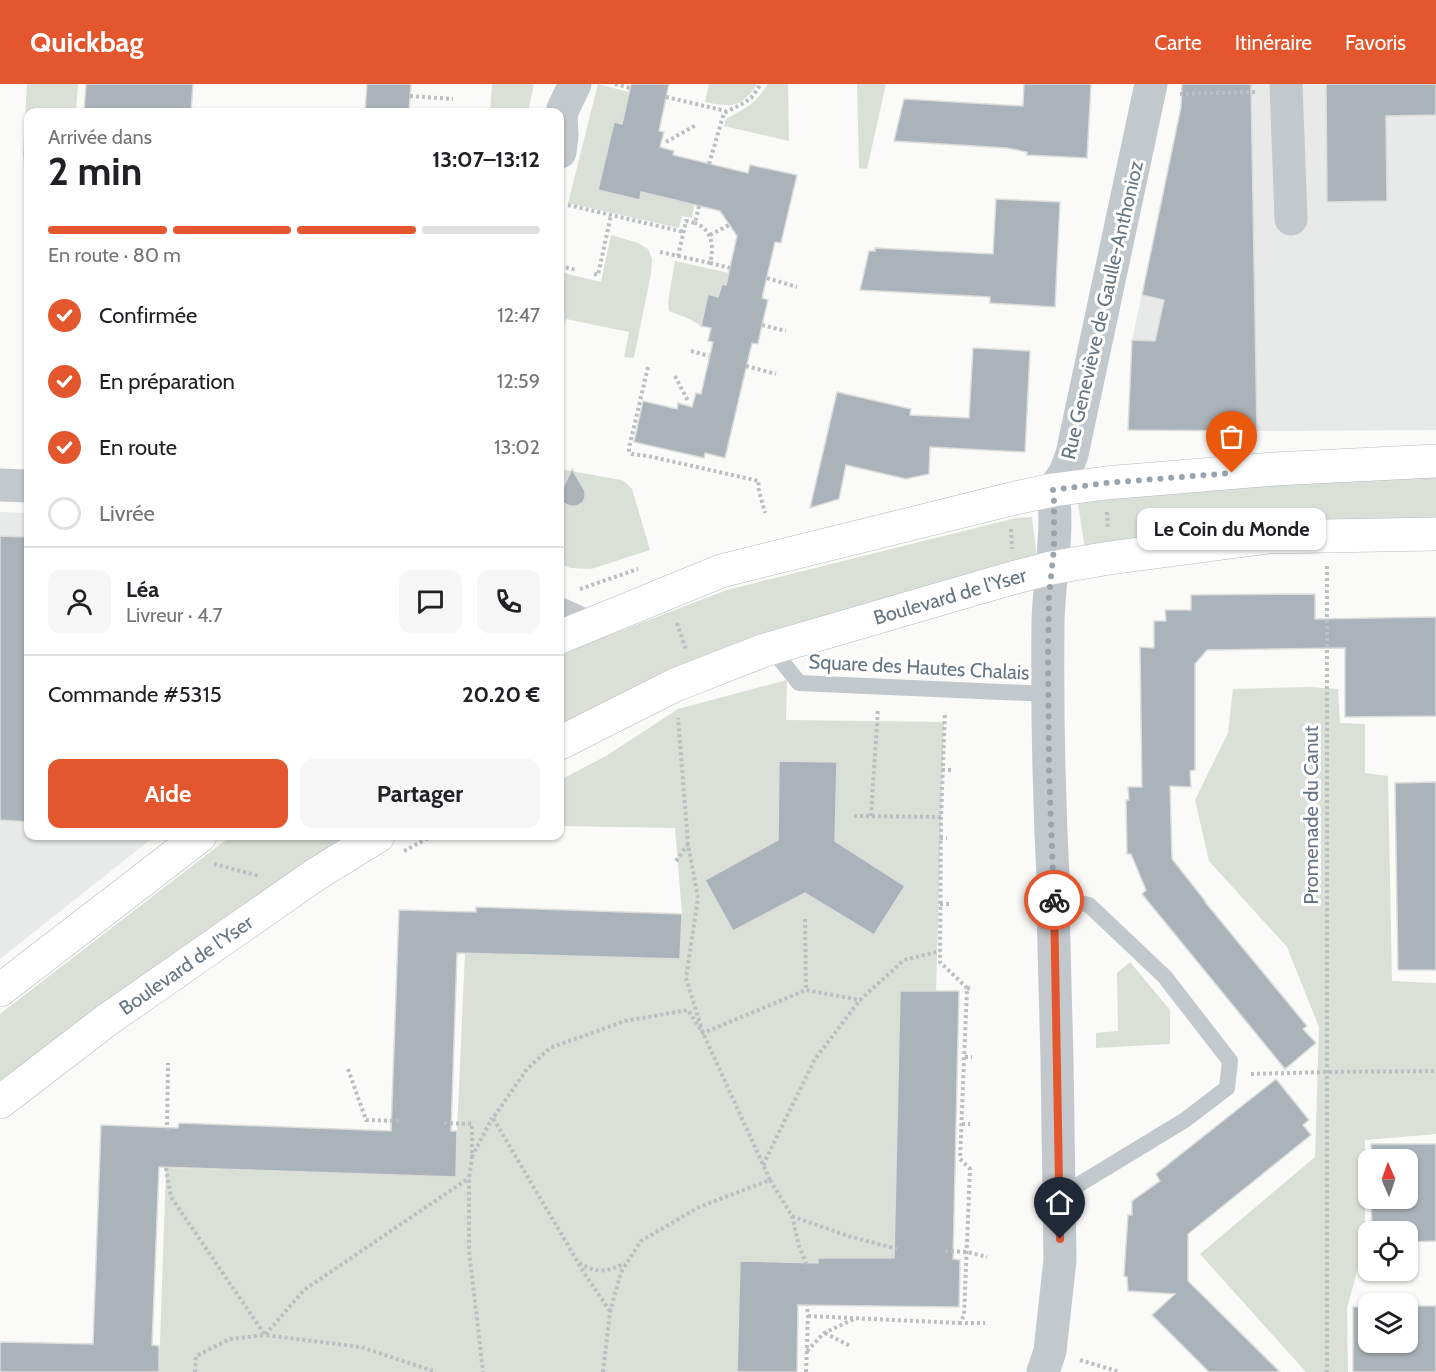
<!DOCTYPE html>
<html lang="fr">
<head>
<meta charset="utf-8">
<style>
	:root { --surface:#fff; --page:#f6f6f6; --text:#202124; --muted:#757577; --line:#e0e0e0; --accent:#e4572e }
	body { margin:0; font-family:Cabin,sans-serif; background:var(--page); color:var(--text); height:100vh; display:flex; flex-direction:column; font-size:22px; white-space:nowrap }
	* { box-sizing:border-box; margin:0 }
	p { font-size:20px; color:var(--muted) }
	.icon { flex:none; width:33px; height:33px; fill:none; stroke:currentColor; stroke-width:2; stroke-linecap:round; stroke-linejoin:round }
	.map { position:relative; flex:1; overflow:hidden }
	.details { position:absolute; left:24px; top:24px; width:540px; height:732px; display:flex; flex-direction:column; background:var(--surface); border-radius:12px; box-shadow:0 2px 4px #0004 }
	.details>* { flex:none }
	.needle { width:39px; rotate:358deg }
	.buttons { position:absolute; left:1358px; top:1065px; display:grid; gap:12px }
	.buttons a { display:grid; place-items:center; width:60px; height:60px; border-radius:12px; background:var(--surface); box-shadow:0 2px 4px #0004; font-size:30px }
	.pin { position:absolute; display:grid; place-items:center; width:51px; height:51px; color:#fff; margin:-62px -26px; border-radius:50% 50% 50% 0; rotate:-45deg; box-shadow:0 0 6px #0007 }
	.pin .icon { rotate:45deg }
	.courier { position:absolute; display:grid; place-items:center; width:60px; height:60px; margin:-30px; border:4px solid #e4572e; border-radius:50%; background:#fff; color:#222; box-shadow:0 2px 8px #0007 }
	.bubble { position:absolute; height:42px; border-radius:12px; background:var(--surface); box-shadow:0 2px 4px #0004; font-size:20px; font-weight:700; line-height:42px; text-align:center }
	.summary em { font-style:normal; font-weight:700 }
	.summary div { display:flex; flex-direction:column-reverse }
	.summary { display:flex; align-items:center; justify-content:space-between; height:102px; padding:0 24px }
	h1 { font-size:39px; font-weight:700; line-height:45px }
	.bar { display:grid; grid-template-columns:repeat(4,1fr); gap:9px 6px; align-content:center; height:72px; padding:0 24px }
	.bar i { height:8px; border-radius:4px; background:var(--line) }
	.bar .selected { background:var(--accent) }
	.bar p { grid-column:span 4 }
	.line { display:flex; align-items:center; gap:15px; padding:0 24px; border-top:2px solid var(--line) }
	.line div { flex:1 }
	.round { display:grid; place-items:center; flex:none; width:63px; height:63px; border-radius:12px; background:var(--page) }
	ol { padding:0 24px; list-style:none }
	li { display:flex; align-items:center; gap:18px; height:66px }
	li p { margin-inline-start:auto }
	li .icon { padding:6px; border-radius:50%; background:var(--accent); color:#fff; stroke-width:4 }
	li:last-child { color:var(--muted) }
	li i { width:33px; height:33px; border:3px solid var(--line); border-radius:50% }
	.button { display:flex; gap:12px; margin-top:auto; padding:12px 24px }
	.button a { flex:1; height:69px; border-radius:12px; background:var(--accent); color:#fff; font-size:24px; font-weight:700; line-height:69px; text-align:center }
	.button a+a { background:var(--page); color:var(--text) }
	header { display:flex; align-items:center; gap:36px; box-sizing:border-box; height:84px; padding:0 30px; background:var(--accent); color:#fff }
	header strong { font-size:28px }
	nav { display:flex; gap:33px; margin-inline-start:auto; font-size:21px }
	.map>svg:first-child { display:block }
</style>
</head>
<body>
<header>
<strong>Quickbag</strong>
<nav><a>Carte</a><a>Itinéraire</a><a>Favoris</a></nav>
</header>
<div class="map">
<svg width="1436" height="1288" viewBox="0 0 1436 1288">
	<rect width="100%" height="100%" fill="#fafaf8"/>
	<g fill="#e8e9e9">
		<path d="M 1182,0 L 1436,0 L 1436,346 L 1257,347 L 1128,346 L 1132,256 L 1183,17 Z"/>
		<path d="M 0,428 L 28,429 L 28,752 L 155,752 L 0,875 Z"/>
	</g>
	<g fill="#dadfd7" fill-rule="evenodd">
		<path d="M 27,0 L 78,0 L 76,28 L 28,28 L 28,86 L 24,79 L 23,71 Z"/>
		<path d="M 492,0 L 534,0 L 528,28 L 490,28 Z"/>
		<path d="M 598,0 L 629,8 L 622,40 L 614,39 L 598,106 L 639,116 L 641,108 L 694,121 L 692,134 L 682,132 L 679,144 L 568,119 Z"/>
		<path d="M 709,0 L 757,0 C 741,25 730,23 705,18 Z"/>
		<path d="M 768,0 L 788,0 L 789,57 L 724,42 L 726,35 C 747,24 755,20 768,0 Z"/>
		<path d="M 857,0 L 886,0 L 867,85 L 859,84 Z"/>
		<path d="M 611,151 L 638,159 L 648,165 L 652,175 L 651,190 L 634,273 L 633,274 L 624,273 L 629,248 L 566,235 L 561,254 L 560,254 L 560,188 L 601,198 Z"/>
		<path d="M 675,177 L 729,189 L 726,201 L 721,200 L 718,213 L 708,210 L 701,242 L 690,235 L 669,227 L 668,218 Z"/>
		<path d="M 560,385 L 621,396 L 626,399 L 632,405 L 650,466 L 591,485 L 571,484 L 560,480 Z"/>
		<path d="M 1436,386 L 1436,440 L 1085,466 L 1078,419 L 1271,397 Z"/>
		<path d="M 1032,433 L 1037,476 L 560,647 L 560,572 L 586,560 L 727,506 L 1016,434 Z"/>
		<path d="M 787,596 L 786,636 L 944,638 L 936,907 L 900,908 L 894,1156 L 901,1174 L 818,1174 L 817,1185 L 799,1178 L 740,1177 L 737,1288 L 159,1288 L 166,1084 L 455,1093 L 465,869 L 680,875 L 682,830 L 675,744 L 560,742 L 560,696 L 606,672 L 678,625 ZM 779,677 L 837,678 L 835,757 L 905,802 L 874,851 L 805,809 L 733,847 L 705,796 L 778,756 Z"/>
		<path d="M 1309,603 L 1338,605 L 1340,639 L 1365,640 L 1365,689 L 1388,692 L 1392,897 L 1436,899 L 1436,1050 L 1365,1056 L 1365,1159 L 1347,1224 L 1348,1288 L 1306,1288 L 1200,1170 L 1315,1073 L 1319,943 L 1287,863 L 1209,777 L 1195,716 L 1228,649 L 1233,605 Z"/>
		<path d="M 231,752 L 354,752 L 0,1006 L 0,930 Z"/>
		<path d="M 1130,878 L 1170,926 L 1170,960 L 1096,964 L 1096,949 L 1118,947 L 1117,889 Z"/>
	</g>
	<g fill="#aab3b9" stroke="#dcdcda" stroke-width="1.5">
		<path d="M 86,0 L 193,0 L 191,28 L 84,28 Z"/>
		<path d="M 367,0 L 411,0 L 409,28 L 365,28 Z"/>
		<path d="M 631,0 L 669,0 L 659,47 L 664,48 L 660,63 L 674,67 L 673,71 L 748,89 L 750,81 L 797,91 L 781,159 L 775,158 L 762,214 L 768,216 L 762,241 L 758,260 L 752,259 L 725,374 L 705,369 L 704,374 L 634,358 L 643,317 L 677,325 L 678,319 L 692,323 L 696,309 L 701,310 L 713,258 L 708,257 L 711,244 L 701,242 L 708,210 L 718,213 L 722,200 L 726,201 L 737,152 L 720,127 L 641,108 L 640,116 L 598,106 L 614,38 L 622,40 Z"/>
		<path d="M 1024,0 L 1091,0 L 1087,74 L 1027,71 L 1027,68 L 1007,64 L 894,57 L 904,15 L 1023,22 Z"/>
		<path d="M 1182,0 L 1251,0 L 1257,347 L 1128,346 L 1132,256 L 1155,257 L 1164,216 L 1142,211 L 1181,23 Z"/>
		<path d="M 1326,0 L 1436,0 L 1436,31 L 1386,32 L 1387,117 L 1327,118 Z"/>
		<path d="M 996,115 L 1060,118 L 1055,223 L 990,219 L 990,213 L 860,206 L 869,167 L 875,167 L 875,164 L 993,170 Z"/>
		<path d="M 973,264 L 1030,267 L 1025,368 L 930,363 L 929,390 L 906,395 L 846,381 L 839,415 L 810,424 L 837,308 L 911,325 L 910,331 L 969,334 Z"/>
		<path d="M 572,385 L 585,407 L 585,413 L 583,418 L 577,422 L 570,422 L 563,419 L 560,410 Z"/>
		<path d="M 0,452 L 28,453 L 28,738 L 0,736 Z"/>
		<path d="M 1315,510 L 1315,535 L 1436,533 L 1436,632 L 1345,633 L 1345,564 L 1207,566 L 1195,580 L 1195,686 L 1190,687 L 1191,703 L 1170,702 L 1172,775 L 1206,818 L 1205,818 L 1307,942 L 1303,945 L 1316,959 L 1285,985 L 1142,810 L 1146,806 L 1131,770 L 1127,770 L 1126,716 L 1129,716 L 1128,703 L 1142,703 L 1140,563 L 1154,564 L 1154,537 L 1166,537 L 1165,526 L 1191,526 L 1191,511 Z"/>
		<path d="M 779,677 L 837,678 L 835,757 L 905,802 L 874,851 L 805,809 L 733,847 L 705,796 L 778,756 Z"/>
		<path d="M 1436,698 L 1436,886 L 1398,886 L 1395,699 Z"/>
		<path d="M 476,823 L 682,830 L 680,875 L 457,869 L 451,1047 L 457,1047 L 456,1093 L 159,1083 L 152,1261 L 159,1262 L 159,1288 L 0,1288 L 0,1258 L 93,1260 L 101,1041 L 178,1044 L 179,1039 L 391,1047 L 399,826 L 476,828 Z"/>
		<path d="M 900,907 L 959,907 L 953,1175 L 960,1176 L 959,1223 L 798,1221 L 797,1288 L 737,1288 L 740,1177 L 818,1179 L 818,1174 L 894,1174 Z"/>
		<path d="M 1276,995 L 1309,1036 L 1303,1041 L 1311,1051 L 1188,1150 L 1188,1197 L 1280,1288 L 1209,1288 L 1152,1231 L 1175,1210 L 1128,1207 L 1127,1193 L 1124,1192 L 1128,1131 L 1132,1131 L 1132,1117 L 1160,1097 L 1156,1090 Z"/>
		<path d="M 1371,1060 L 1436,1060 L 1436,1157 L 1407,1158 L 1407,1148 L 1372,1148 L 1371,1114 L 1407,1114 L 1407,1076 L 1371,1076 Z"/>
		<path d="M 1407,1222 L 1436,1222 L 1436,1288 L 1353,1288 L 1353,1223 L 1368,1223 L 1368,1258 L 1407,1258 Z"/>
	</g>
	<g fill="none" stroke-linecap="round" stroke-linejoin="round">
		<defs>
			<g id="secondary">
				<path d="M 560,553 L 721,487 L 1011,415 L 1053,406 L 1106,399 L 1274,385 L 1436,377"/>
				<path id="s1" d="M 560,659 L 675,601 L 765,566 L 1012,494 L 1051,484 L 1109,474 L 1269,453 L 1436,450"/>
				<path d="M 0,906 L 200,752"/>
				<path id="s2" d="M 0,1018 L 107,936 L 315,791 L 378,752"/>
			</g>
		</defs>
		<use href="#secondary" stroke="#b3babf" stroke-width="34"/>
		<g stroke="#bbbfc2" stroke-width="4" stroke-dasharray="3 3" stroke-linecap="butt">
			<path d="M 615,0 L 630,4"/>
			<path d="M 1180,10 L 1257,8"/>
			<path d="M 410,12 L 453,15"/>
			<path d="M 666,13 L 726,27"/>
			<path d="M 666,58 L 696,41"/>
			<path d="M 709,80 L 724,29 L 744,19 L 751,14 L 761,0"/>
			<path d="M 568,121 L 684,148"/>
			<path d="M 710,151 L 729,141"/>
			<path d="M 660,168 L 678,172 L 686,137 L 695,139 L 699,122"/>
			<path d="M 678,172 L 710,179 C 714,163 713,146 695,139"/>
			<path d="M 710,179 L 730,184"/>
			<path d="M 560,182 L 576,186"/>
			<path d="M 594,190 L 598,191 L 611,131"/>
			<path d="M 767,194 L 797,203"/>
			<path d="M 762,241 L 786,247"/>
			<path d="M 691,267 L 709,272"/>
			<path d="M 746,282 L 776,290"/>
			<path d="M 648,283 L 629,364 L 629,368 L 632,370 L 648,372 L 759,397 L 758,403 L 765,429"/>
			<path d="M 675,292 L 688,317"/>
			<path d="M 1107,428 L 1108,444"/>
			<path d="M 1011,445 L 1012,465"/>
			<path d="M 1327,482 L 1327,1288"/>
			<path d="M 580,505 L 638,485"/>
			<path d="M 677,539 L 686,566"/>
			<path d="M 942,686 L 952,686"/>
			<path d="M 854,732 L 941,733 L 945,628"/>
			<path d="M 871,732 L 878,625"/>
			<path d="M 940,754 L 947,754"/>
			<path d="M 404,767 L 432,752"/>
			<path d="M 676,777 L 688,760"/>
			<path d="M 214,780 L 259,792"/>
			<path d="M 940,820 L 949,820"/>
			<path d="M 805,835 L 806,906"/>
			<path d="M 967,904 L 973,905"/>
			<path d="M 965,973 L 972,973"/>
			<path d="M 348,985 L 366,1036 L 399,1037"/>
			<path d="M 1251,990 L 1327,988 L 1436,987"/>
			<path d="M 444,1039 L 472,1040 L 472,1074 L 469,1094 L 469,1166 L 483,1288"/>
			<path d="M 962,1040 L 970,1040"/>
			<path d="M 167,1047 L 168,979"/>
			<path d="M 472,1073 L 492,1034"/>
			<path d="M 763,1081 L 815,975 L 860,916"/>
			<path d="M 166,1084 L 171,1113 L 265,1251 L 361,1263 L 436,1288"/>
			<path d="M 770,1096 L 792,1132 L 799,1162 L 808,1184"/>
			<path d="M 792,1132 L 848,1152 L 901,1166"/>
			<path d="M 945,1167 L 967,1168 L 987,1173"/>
			<path d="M 579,1179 C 598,1190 607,1188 625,1179"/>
			<path d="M 610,1227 L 586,1192 L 493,1034 L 527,985 L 550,964 L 625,937 L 688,926 L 703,949 L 806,906 L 860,916 L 904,876 L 940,867"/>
			<path d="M 808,1232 L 959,1239 L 964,1232 L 970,1085 L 960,1075 L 967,904 L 940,878 L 941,733"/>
			<path d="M 959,1239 L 985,1239"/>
			<path d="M 825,1249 L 850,1262"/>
			<path d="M 807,1267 L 824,1249 L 854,1235"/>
			<path d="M 1080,1276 L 1120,1288"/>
			<path d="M 195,1288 L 196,1272 L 230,1255 L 265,1251 L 304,1206 L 469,1094"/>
			<path d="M 603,1288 L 610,1228 L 621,1188 L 641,1157 L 699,1123 L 770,1096 L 703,949 L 686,894 L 698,814 L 688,760 L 678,634"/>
			<path d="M 806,1288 L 808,1232 L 807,1222"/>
		</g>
		<g stroke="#c3c8cc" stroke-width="16">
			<path d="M 766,567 L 780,575 L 799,599 L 1048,610"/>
			<path d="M 1054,813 L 1089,821 L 1165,893 L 1230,977 L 1227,1004 L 1185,1036 L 1060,1112"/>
		</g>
		<g stroke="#c3c8cc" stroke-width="33">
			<path d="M 1286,0 L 1291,135"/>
			<path d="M 560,68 L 562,51 L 561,33 L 563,25 L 575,0"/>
			<path d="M 0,401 L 28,402"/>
			<path d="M 560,530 L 586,542"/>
			<path d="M 1043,1288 L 1050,1267 L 1060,1176 L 1057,976 L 1053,825 L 1054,813 C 1049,722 1047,630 1048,538 C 1049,494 1059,450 1053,406 L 1065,389 L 1072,370 L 1151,0"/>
		</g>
		<use href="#secondary" stroke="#fff" stroke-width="33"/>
	</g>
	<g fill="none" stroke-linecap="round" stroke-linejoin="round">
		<path stroke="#99a4ac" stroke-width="6" stroke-dasharray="0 10.8" d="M 1054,816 L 1049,688 L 1048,571 L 1049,512 L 1054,464 L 1054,418 L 1053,406 L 1106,399 L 1232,389"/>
		<path stroke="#e4572e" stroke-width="8" d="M 1054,816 L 1060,1155"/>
	</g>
	<g text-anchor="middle" stroke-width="6" stroke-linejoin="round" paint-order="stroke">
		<g font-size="20" fill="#657683" stroke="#fff">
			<text transform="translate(1102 226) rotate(-77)" y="7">Rue Geneviève de Gaulle-Anthonioz</text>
			<text dy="7" stroke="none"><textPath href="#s1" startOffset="418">Boulevard de l'Yser</textPath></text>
			<text transform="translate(919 583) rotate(3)" y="7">Square des Hautes Chalais</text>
			<text transform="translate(1311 731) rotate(-90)" y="7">Promenade du Canut</text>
			<text dy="7" stroke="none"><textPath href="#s2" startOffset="231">Boulevard de l'Yser</textPath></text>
		</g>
	</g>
</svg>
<div class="buttons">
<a><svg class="needle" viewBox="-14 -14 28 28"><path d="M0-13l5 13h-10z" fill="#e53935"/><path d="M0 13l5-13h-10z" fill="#757577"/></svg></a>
<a><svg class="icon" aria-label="locate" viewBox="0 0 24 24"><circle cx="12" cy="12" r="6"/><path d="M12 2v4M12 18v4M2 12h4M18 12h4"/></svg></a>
<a><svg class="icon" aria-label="layers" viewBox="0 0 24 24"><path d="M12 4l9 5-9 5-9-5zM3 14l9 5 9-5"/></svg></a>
</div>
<div class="pin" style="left:1232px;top:389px;background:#ea580c"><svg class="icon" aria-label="bag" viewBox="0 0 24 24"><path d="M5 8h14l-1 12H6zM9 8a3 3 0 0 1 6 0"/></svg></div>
<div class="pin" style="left:1060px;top:1155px;background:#1f2937"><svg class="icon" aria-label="home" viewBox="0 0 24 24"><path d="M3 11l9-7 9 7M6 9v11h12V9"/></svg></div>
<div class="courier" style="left:1054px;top:816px"><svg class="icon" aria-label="bike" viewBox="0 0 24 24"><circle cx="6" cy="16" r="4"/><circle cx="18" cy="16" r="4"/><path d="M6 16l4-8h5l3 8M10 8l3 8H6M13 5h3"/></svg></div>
<div class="bubble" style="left:1137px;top:424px;width:189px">Le Coin du Monde</div>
<section class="details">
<div class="summary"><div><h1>2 min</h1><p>Arrivée dans</p></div><em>13:07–13:12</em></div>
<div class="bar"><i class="selected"></i><i class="selected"></i><i class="selected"></i><i></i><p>En route · 80 m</p></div>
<ol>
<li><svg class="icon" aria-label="check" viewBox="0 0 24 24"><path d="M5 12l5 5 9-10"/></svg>Confirmée<p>12:47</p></li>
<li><svg class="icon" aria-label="check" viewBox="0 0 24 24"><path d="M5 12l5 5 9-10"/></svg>En préparation<p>12:59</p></li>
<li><svg class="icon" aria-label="check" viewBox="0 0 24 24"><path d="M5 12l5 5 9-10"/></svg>En route<p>13:02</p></li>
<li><i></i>Livrée</li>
</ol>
<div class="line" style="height:108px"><a class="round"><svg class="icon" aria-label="person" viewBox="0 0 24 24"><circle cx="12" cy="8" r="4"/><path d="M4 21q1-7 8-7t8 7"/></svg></a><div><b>Léa</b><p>Livreur · 4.7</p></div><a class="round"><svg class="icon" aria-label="chat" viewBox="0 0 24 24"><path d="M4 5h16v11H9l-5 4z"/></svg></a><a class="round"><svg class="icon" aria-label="phone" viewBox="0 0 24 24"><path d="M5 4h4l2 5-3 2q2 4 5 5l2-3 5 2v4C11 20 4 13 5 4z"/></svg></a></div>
<div class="line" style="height:78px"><div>Commande #5315</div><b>20.20 €</b></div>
<div class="button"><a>Aide</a><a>Partager</a></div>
</section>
</div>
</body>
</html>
